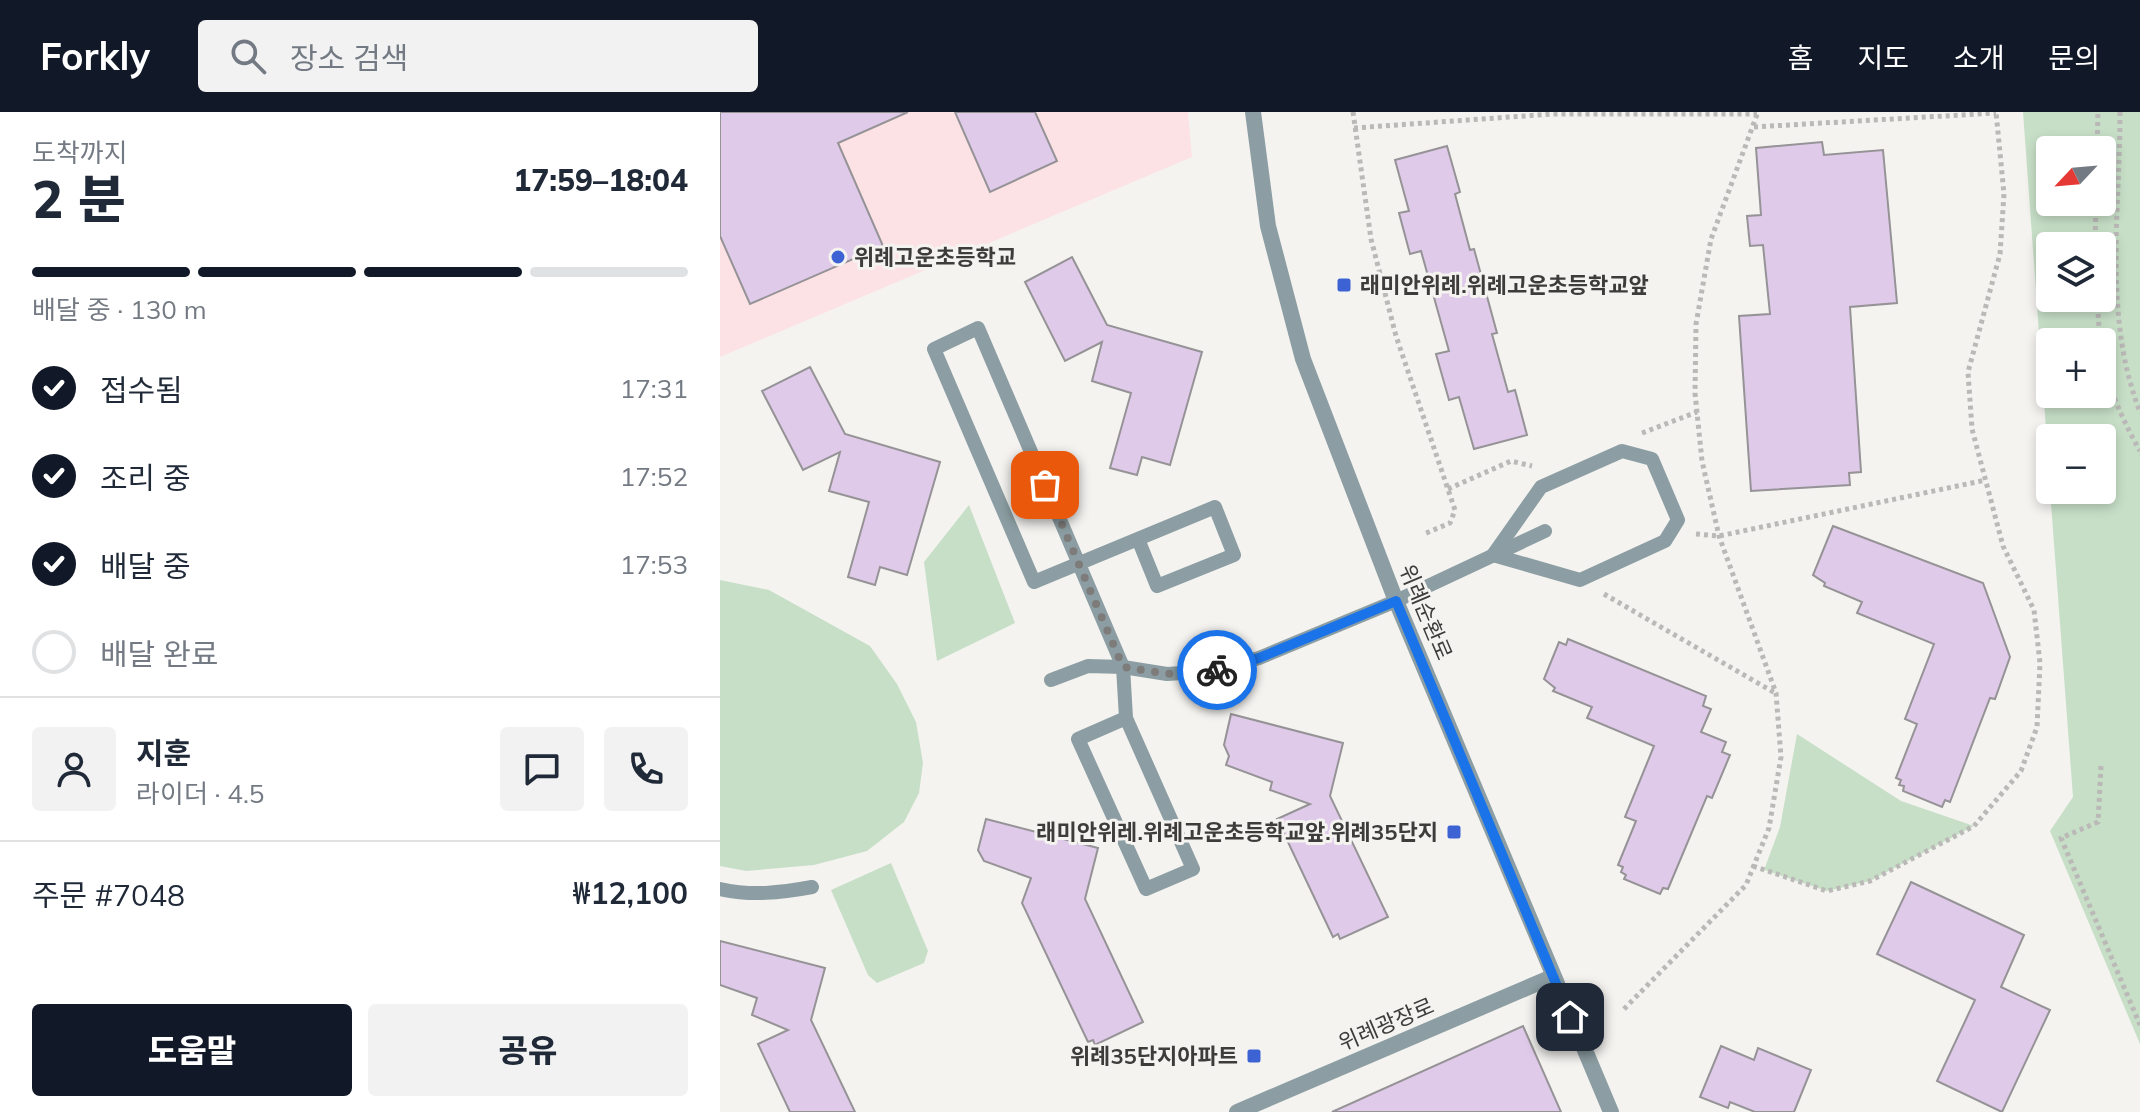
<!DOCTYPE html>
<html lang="ko">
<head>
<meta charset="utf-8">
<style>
	:root { --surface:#fff; --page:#f2f2f3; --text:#1f2937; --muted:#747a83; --line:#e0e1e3; --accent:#111827 }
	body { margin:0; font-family:Mulish,"Noto Sans KR",sans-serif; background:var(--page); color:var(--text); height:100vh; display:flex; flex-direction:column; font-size:30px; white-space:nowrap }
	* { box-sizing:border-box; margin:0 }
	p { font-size:26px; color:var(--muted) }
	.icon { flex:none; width:44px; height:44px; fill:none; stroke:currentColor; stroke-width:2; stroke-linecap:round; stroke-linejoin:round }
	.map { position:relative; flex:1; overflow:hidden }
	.panel { display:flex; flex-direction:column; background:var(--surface); width:720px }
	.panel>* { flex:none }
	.needle { width:52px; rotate:244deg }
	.tools { position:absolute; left:1316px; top:24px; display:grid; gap:16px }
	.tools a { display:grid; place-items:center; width:80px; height:80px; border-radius:8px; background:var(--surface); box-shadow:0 4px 12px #0003; font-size:40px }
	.pin { position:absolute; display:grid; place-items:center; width:68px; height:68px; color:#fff; margin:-34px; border-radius:16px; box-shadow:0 4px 12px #0006 }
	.courier { position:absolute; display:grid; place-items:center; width:80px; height:80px; margin:-40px; border:6px solid #1a73e8; border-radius:50%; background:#fff; color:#222; box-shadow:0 2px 10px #0007 }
	.headline em { font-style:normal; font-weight:800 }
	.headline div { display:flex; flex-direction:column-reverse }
	.headline { display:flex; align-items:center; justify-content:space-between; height:136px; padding:0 32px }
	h1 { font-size:52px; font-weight:800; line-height:60px }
	.bar { display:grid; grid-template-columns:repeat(4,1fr); gap:12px 8px; align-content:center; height:96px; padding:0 32px }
	.bar i { height:10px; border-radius:6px; background:var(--line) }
	.bar .on { background:var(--accent) }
	.bar p { grid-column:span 4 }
	.line { display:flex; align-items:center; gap:20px; padding:0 32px; border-top:2px solid var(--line) }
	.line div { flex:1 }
	.round { display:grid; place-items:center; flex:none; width:84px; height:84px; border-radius:8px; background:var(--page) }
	ol { padding:0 32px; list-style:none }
	li { display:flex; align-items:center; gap:24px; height:88px }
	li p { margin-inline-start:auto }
	li .icon { padding:8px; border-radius:50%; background:var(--accent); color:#fff; stroke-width:4 }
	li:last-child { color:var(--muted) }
	li i { width:44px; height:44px; border:4px solid var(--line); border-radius:50% }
	.primary-button { display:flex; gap:16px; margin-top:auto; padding:16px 32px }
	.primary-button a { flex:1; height:92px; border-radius:8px; background:var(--accent); color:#fff; font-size:32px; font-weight:800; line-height:92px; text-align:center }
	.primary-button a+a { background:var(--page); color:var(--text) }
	header { display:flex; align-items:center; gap:48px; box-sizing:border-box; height:112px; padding:0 40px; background:var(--accent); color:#fff }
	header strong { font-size:38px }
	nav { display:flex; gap:44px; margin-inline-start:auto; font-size:28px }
	.search { width:560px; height:72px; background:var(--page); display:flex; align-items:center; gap:20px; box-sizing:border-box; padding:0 28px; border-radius:8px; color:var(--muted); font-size:30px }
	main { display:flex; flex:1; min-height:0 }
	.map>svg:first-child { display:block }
</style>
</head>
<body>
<header>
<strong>Forkly</strong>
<div class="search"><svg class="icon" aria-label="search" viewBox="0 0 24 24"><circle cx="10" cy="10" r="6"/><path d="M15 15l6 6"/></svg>장소 검색</div>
<nav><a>홈</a><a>지도</a><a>소개</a><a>문의</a></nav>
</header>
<main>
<section class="panel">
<div class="headline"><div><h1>2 분</h1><p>도착까지</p></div><em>17:59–18:04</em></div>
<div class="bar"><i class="on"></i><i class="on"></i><i class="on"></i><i></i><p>배달 중 · 130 m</p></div>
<ol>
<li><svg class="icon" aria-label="check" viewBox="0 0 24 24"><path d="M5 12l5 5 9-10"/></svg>접수됨<p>17:31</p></li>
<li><svg class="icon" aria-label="check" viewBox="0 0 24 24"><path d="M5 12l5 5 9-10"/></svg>조리 중<p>17:52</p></li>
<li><svg class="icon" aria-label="check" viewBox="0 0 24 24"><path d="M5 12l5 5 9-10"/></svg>배달 중<p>17:53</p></li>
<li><i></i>배달 완료</li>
</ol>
<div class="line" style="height:144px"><a class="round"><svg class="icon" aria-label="person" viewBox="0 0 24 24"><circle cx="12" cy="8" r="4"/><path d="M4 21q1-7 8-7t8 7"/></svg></a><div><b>지훈</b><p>라이더 · 4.5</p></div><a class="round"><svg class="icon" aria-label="chat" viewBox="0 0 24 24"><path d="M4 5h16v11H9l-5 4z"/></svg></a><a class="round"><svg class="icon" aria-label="phone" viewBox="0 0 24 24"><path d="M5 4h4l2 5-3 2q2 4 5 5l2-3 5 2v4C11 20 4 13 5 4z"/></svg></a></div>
<div class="line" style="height:104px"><div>주문 #7048</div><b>₩12,100</b></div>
<div class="primary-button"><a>도움말</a><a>공유</a></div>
</section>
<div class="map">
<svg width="1420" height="1000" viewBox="0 0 1420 1000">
	<rect width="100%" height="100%" fill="#f4f3f0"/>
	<path fill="#fde2e5" d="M 0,0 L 468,0 L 472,45 L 0,245 Z"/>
	<g fill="#c7dfc7" fill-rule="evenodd">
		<path d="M 1303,0 L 1420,0 L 1420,932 L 1330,719 L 1353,685 L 1330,378 L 1382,378 L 1382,326 L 1330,326 L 1330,372 ZM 1382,38 L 1382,90 L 1330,90 L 1330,38 ZM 1382,134 L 1382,186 L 1330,186 L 1330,134 ZM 1330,230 L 1382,230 L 1382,282 L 1330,282 Z"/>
		<path d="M 249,393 L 295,511 L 217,549 L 204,450 Z"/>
		<path d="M 0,468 L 49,478 L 150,534 L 177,572 L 196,610 L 203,651 L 199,681 L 184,710 L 147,739 L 94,753 L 26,759 L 0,754 Z"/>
		<path d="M 1077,622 L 1181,689 L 1254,714 L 1150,769 L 1107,779 L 1044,758 L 1060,715 Z"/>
		<path d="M 171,751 L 208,839 L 204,851 L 157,871 L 148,863 L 111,778 Z"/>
	</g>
	<g fill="#e0caea" stroke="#959396" stroke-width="2">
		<path d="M 0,0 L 188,0 L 118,31 L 163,134 L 30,192 L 0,124 Z"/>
		<path d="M 235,0 L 315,0 L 337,49 L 270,80 Z"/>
		<path d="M 1102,30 L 1104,43 L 1163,38 L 1177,191 L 1130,195 L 1141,360 L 1129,361 L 1130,373 L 1031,379 L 1019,204 L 1050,202 L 1043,133 L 1030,134 L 1027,104 L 1041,103 L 1036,36 Z"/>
		<path d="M 727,34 L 740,80 L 735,82 L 750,138 L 754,137 L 777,221 L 772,222 L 788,280 L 795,278 L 807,323 L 754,337 L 739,285 L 729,288 L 716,242 L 729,239 L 701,139 L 690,142 L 679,101 L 689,99 L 675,48 Z"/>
		<path d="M 352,145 L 387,213 L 482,240 L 450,353 L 422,345 L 417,363 L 390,356 L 411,281 L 372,269 L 382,230 L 345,249 L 305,170 Z"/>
		<path d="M 90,255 L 125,322 L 220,350 L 187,463 L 160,455 L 155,473 L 128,465 L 149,390 L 109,379 L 120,340 L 83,358 L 42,279 Z"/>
		<path d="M 1113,414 L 1263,471 L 1290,545 L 1275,587 L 1270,586 L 1230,690 L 1225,688 L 1222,695 L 1183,679 L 1184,674 L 1179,673 L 1181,668 L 1176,666 L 1197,612 L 1185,607 L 1214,532 L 1137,501 L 1142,490 L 1104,474 L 1105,471 L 1093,463 Z"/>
		<path d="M 848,527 L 986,584 L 983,594 L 991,597 L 981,620 L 1006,630 L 1002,640 L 1010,643 L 992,686 L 987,684 L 948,777 L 943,776 L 940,782 L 904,767 L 906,763 L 901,760 L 903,755 L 898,753 L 916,709 L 905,705 L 934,634 L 867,606 L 872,595 L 833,579 L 835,576 L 824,567 L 839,530 L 846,533 Z"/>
		<path d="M 511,602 L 623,631 L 610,684 L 668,805 L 620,827 L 618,822 L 613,825 L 557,707 L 590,692 L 550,678 L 552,670 L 506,653 L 509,644 L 504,633 Z"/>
		<path d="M 266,707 L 378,736 L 365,787 L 423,910 L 375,933 L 373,928 L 368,930 L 302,791 L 311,766 L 264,749 L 258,738 Z"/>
		<path d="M 1191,770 L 1304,823 L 1281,875 L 1330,898 L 1282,1000 L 1217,969 L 1255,888 L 1157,842 Z"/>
		<path d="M 0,829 L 105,856 L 91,908 L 135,1000 L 70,1000 L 38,932 L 68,918 L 32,903 L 37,886 L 0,873 Z"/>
		<path d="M 803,914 L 841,1000 L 612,1000 Z"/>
		<path d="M 1001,934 L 1034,948 L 1038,936 L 1091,958 L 1074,1000 L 1035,1000 L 1010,990 L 1008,996 L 980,985 Z"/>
	</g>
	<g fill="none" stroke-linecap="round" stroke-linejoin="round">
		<g stroke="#bab9b7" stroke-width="5" stroke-dasharray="4 4" stroke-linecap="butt">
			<path d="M 633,0 L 651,127 L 676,224 L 735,398 L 730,411 L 704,422"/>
			<path d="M 1400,0 C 1400,99 1383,205 1420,300"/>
			<path d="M 1034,15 L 1276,1"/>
			<path d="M 634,16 L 833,2 L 1037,2"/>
			<path d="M 1377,38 L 1378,0"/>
			<path d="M 1375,134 L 1376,90"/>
			<path d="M 1377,186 L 1380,230"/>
			<path d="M 1382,240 C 1387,274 1403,309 1420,339"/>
			<path d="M 922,321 L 977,300"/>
			<path d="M 728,377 L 791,349 L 812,354"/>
			<path d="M 976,422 L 999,424 L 1266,368"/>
			<path d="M 884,482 L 1055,581"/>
			<path d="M 1381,654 L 1378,710 L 1341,726 L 1420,913"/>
			<path d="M 1033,754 L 1107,779 L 1150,769 L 1254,714 L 1301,659 L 1317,615 L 1320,551 L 1314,498 L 1283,434 L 1252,317 L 1248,260 L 1280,142 L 1284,82 L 1276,0"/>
			<path d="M 904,897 L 1026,773 L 1049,716 L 1061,645 L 1056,581 L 999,424 L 982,349 L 975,281 L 976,212 L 991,127 L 1038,0"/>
		</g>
		<g stroke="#8c9ea3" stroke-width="14">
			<path d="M 902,339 L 932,347 L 958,408 L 945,429 L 860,468 L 773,443 L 821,375 Z"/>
			<path d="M 331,568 L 368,554 L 403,555 L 447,562 L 494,559 L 539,546 L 676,489 L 825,419"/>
			<path d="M 406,606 L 358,627 L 426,777 L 473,757 L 406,606 L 403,555 L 258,216 L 214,237 L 314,470 C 375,445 435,420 495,395 L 514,443 L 437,474 L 418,427"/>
			<path d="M 0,777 C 32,784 60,781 92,775"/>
		</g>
		<g stroke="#8c9ea3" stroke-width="16">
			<path d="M 533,0 L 548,114 L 583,247 L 676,489 L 891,1000"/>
			<path d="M 517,1000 L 832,865"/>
		</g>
	</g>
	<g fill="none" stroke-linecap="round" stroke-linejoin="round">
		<path stroke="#7d7c7a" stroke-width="8" stroke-dasharray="0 14.4" d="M 325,373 L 403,555 L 447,562 L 497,558"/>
		<path stroke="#1a73e8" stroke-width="10" d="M 497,558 L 539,546 L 676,489 L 850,905"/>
	</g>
	<g fill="#3d62d3" stroke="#f4f3f0" stroke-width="3">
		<circle cx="118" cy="145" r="8"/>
		<rect x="616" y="165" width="16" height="16" rx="4"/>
		<rect x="726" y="712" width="16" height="16" rx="4"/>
		<rect x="526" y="936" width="16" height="16" rx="4"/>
	</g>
	<g text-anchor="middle" stroke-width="6" stroke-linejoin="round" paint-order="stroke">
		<g font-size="22" font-weight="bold" fill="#3d3c3b" stroke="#f4f3f0" text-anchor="start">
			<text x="134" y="153">위례고운초등학교</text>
			<text x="640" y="181">래미안위례.위례고운초등학교앞</text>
			<text x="718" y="728" text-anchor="end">래미안위레.위례고운초등학교앞.위례35단지</text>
			<text x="518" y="952" text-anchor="end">위례35단지아파트</text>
		</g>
		<g font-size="22" fill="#3d3c3b" stroke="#f4f3f0">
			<text transform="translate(706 500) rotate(67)" y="8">위례순환로</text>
			<text transform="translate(666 912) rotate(-23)" y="8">위례광장로</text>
		</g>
	</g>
</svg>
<div class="tools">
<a><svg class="needle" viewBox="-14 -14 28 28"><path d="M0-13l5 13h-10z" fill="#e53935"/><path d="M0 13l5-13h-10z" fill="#747a83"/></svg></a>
<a><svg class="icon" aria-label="layers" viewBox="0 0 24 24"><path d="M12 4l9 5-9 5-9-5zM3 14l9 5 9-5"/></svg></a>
<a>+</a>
<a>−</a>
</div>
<div class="pin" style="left:325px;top:373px;background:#ea580c"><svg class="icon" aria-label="bag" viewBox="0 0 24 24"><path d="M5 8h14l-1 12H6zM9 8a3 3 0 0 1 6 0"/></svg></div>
<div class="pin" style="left:850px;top:905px;background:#1f2937"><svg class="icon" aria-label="home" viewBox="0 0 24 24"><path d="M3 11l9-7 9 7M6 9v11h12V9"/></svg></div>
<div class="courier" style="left:497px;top:558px"><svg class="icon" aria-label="bike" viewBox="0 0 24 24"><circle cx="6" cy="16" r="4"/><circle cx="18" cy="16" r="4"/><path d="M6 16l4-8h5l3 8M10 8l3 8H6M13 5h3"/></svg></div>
</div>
</main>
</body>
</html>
